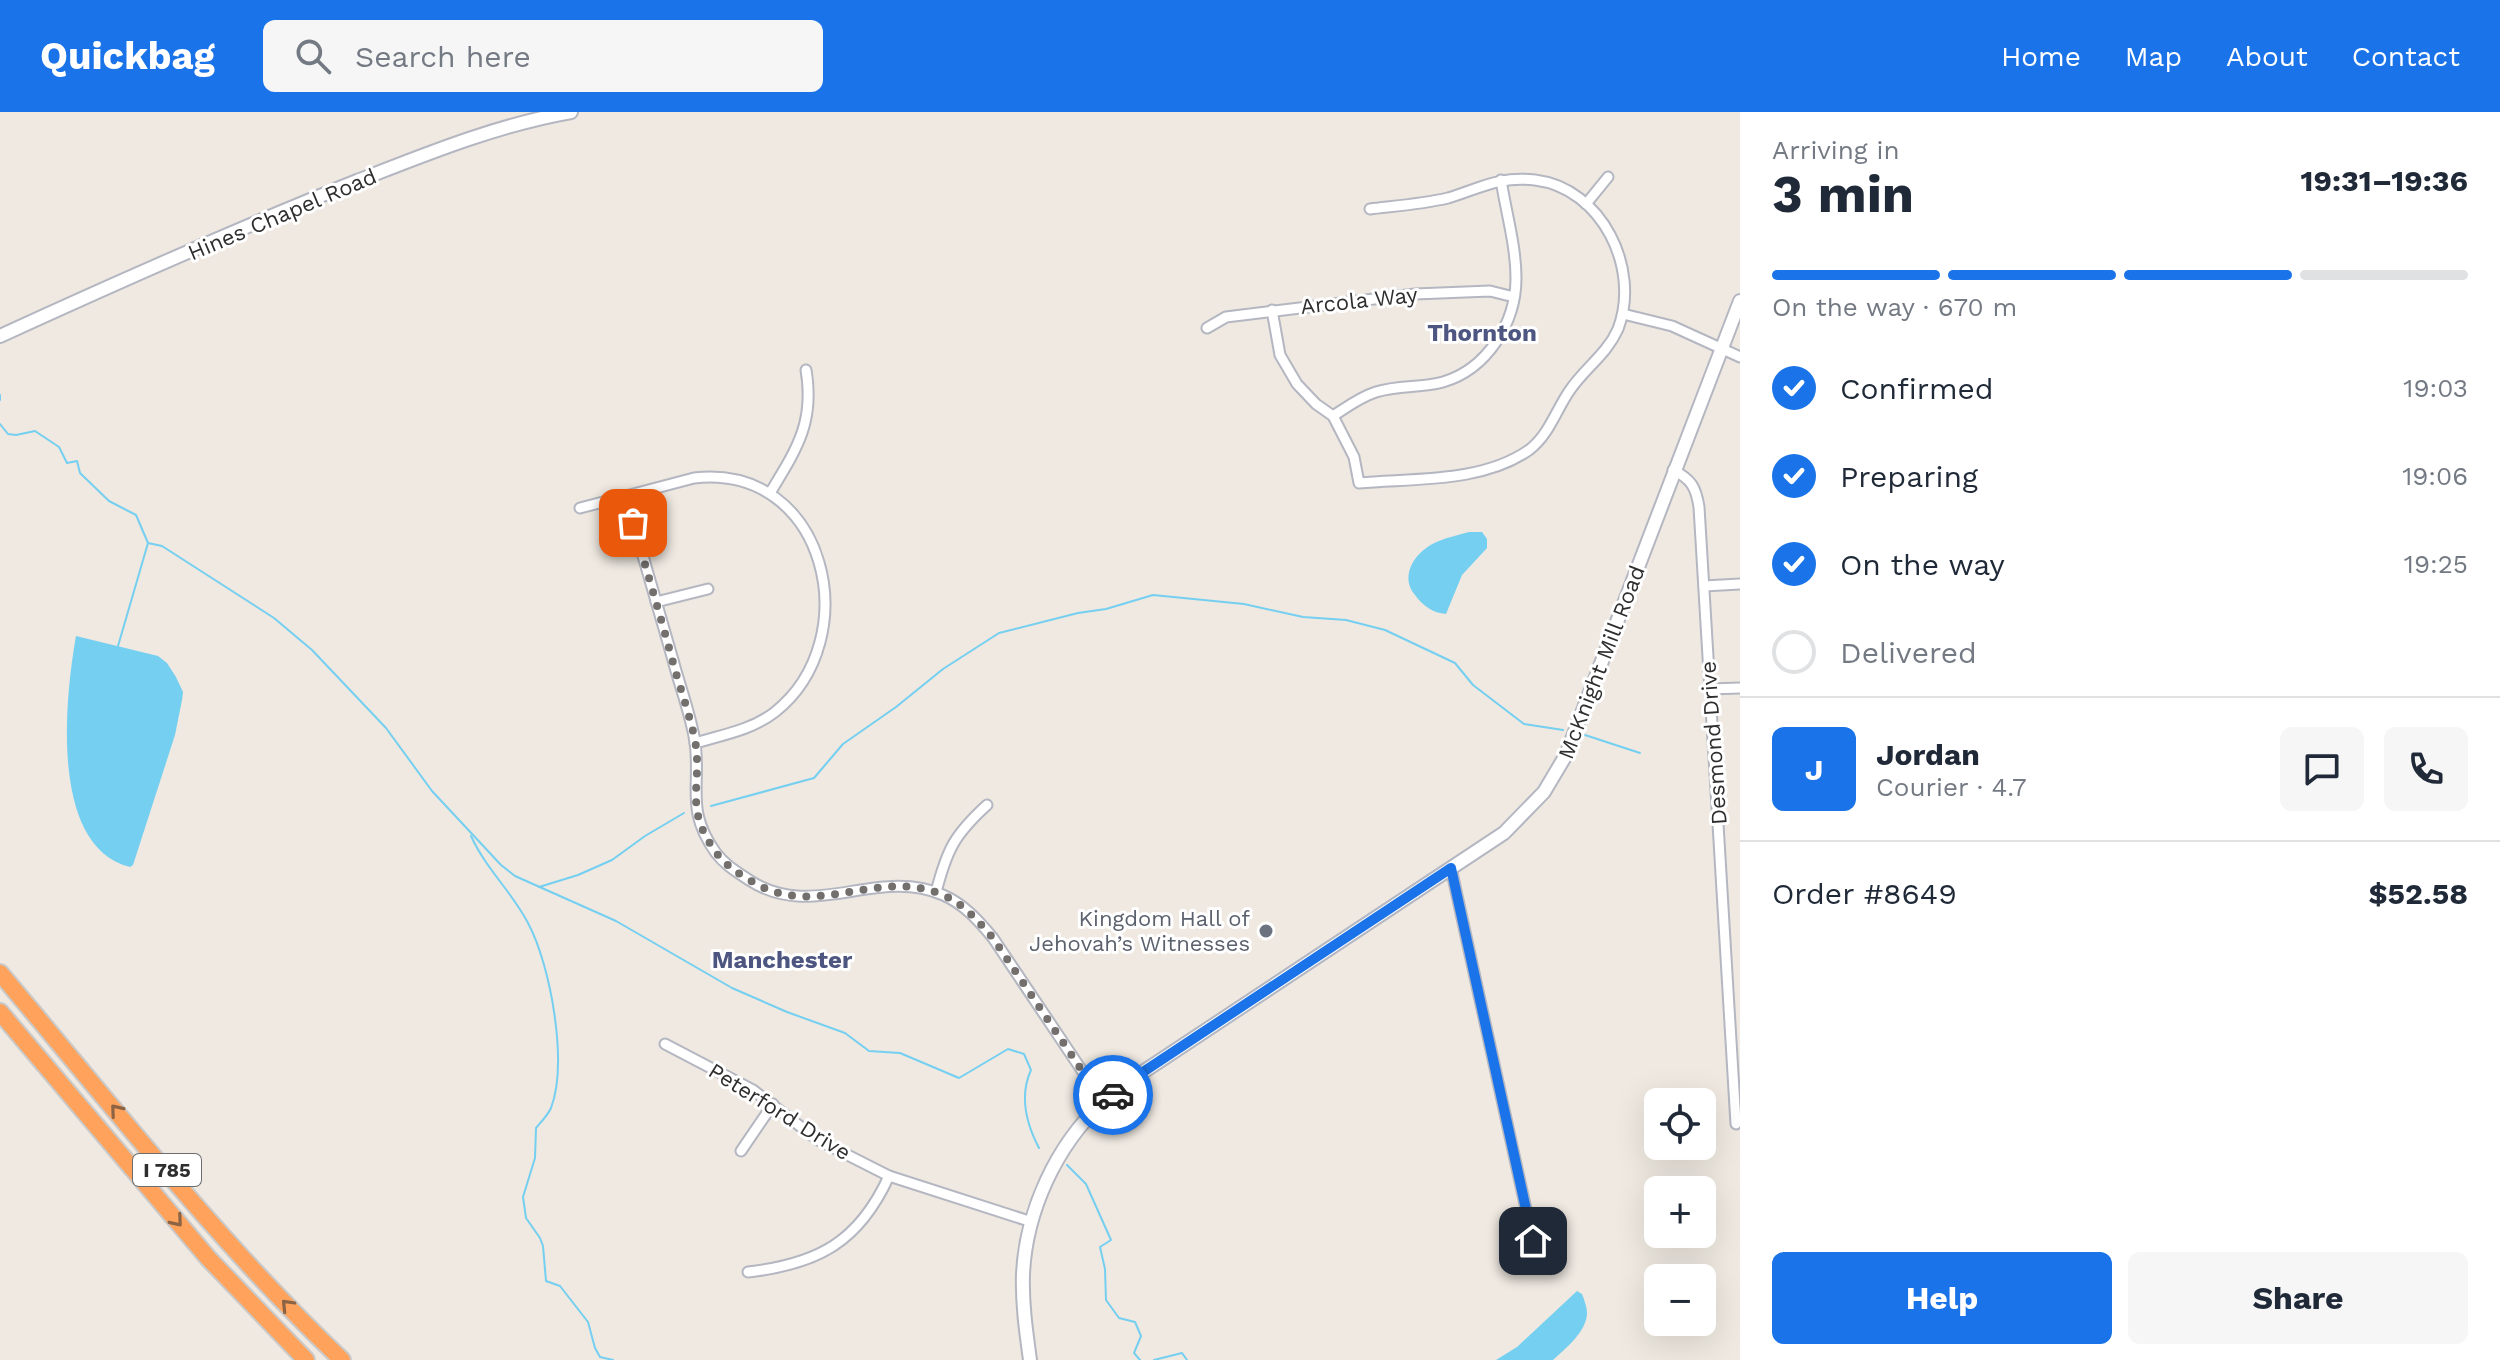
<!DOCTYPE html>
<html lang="en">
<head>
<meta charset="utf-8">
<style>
	:root { --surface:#fff; --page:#f6f6f7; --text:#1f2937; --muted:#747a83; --line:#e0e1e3; --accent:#1a73e8 }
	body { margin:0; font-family:"Work Sans",sans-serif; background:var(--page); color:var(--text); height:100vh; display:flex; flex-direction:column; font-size:30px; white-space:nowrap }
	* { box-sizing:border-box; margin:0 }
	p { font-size:26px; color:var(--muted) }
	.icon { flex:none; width:44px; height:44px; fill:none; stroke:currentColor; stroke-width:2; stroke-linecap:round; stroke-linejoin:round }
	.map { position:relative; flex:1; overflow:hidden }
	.panel { display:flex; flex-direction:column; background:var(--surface); width:760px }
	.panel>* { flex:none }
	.controls { position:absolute; left:1644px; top:976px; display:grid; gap:16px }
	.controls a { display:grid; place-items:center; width:72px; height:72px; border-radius:12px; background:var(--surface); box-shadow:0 8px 32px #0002; font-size:40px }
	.pin { position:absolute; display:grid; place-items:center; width:68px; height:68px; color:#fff; margin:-34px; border-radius:16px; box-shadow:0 4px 12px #0006 }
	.courier { position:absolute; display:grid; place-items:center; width:80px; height:80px; margin:-40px; border:6px solid #1a73e8; border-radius:50%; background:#fff; color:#222; box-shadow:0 2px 10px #0007 }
	.summary em { font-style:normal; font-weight:700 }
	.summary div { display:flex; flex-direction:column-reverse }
	.summary { display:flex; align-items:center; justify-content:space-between; height:136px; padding:0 32px }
	h1 { font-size:52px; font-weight:700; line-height:60px }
	.bar { display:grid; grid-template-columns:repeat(4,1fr); gap:12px 8px; align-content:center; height:96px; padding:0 32px }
	.bar i { height:10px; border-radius:6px; background:var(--line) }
	.bar .on { background:var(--accent) }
	.bar p { grid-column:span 4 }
	.line { display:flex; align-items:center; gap:20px; padding:0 32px; border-top:2px solid var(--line) }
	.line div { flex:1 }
	.round { display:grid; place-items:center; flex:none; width:84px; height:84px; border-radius:12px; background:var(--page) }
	ol { padding:0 32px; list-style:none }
	li { display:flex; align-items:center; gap:24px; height:88px }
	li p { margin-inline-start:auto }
	li .icon { padding:8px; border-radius:50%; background:var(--accent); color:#fff; stroke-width:4 }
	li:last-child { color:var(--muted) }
	li i { width:44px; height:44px; border:4px solid var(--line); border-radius:50% }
	.primary-button { display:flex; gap:16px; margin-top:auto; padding:16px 32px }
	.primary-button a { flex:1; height:92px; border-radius:12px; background:var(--accent); color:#fff; font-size:32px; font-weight:700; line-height:92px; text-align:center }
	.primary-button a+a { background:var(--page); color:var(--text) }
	header { display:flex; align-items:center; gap:48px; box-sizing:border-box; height:112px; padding:0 40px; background:var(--accent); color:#fff }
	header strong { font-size:38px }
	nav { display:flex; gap:44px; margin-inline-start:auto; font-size:28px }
	.search { width:560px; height:72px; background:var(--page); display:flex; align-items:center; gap:20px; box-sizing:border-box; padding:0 28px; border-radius:12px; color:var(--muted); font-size:30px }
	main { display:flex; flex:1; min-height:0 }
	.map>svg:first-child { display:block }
</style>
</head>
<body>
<header>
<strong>Quickbag</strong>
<div class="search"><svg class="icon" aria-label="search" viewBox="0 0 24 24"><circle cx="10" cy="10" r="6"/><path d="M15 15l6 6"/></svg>Search here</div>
<nav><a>Home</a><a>Map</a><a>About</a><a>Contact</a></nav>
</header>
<main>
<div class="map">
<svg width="1740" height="1248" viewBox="0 0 1740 1248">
	<rect width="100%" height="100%" fill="#efe9e1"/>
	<g fill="#75cff0">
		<path d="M 1469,420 L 1482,420 L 1487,427 L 1487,436 L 1462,463 L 1446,502 C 1433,501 1423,494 1415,483 C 1398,463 1417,437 1439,429 C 1448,425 1459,423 1469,420 Z"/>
		<path d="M 76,524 L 158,544 L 167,551 L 176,565 L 183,580 L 182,588 L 175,623 L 133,753 L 130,755 C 49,735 65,586 76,524 Z"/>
		<path d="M 1577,1179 L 1582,1182 C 1584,1187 1587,1195 1587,1201 C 1587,1219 1565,1237 1553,1248 L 1496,1248 L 1517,1235 Z"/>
	</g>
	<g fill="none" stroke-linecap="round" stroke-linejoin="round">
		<g stroke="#75cff0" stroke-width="2">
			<path d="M 0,283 L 0,288"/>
			<path d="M 0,312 L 8,322 L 16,323 L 35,319 L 59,335 L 67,351 L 77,349 L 80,361 L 109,389 L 136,403 L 148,431 L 118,534"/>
			<path d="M 148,431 L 162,434 L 274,506 L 312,538 L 386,616 L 432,679 L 501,753 L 515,764 L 616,809 L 732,876 L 787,900 L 845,921 L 869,939 L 900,941 L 959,966 L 1008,937 L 1024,942 L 1031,958 C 1019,984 1026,1011 1039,1036"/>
			<path d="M 1585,623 L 1640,641"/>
			<path d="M 711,694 L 814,666 L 843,632 L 896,595 L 943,557 L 999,521 L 1078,501 L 1106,497 L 1153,483 L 1244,492 L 1303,505 L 1346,508 L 1385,518 L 1455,551 L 1473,573 L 1524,612 L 1563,618"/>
			<path d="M 471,724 C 486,757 512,780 528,811 C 551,854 568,951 551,996 C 548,1003 541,1010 536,1016 L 535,1046 L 523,1085 L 526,1106 L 540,1126 L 543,1134 L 546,1169 L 560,1174 L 588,1210 L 595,1236 L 600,1245 L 613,1248"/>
			<path d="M 539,775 L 578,763 L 612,748 L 645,724 L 684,701"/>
			<path d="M 1067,1053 L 1086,1072 L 1111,1128 L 1100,1135 L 1105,1157 L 1106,1188 L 1119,1206 L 1135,1210 L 1141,1224 L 1134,1241 L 1140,1248"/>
			<path d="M 1154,1248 L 1182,1241 L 1187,1248"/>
		</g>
		<defs>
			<g id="street">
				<path d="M 1586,92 L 1608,65"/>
				<path d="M 1272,198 L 1280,243 L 1297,272 L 1316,292 L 1333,304 L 1354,345 L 1359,371 C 1414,366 1482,371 1529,338 C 1549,323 1556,298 1570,278 C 1585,256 1607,242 1618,217 C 1641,157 1602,76 1535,68 C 1498,64 1481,76 1448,86 C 1422,92 1395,94 1370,97"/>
				<path d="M 1623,202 L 1672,214 L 1740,245"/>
				<path d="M 1207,216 L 1226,205 L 1415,182 L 1490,179 L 1514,185"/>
				<path d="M 1333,304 C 1347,295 1360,285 1376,280 C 1398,273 1421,276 1443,270 C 1487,257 1516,211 1516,166 C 1516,134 1506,100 1501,68"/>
				<path d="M 1673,358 C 1691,367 1696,375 1699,395 L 1736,1012"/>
				<path d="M 770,381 C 796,338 815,311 806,258"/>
				<path d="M 626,385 C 642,439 657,494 673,548 C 680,575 691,603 695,630 C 701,675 685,698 716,741 C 725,753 737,760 749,768 C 813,810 877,754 943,783 C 964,792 979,809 993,826 L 1103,990"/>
				<path d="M 580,396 L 694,366 C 827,351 867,527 775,600 C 752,618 722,623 695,631"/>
				<path d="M 1704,474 L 1740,472"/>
				<path d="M 656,490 L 708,477"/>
				<path d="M 1710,577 L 1740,576"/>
				<path d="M 1451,756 L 1533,1129"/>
				<path d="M 936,780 C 947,738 954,723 987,693"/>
				<path d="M 665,932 L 753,978 L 818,1028 L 889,1064 L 1032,1110"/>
				<path d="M 741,1039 L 773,992"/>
				<path d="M 748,1160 C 818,1152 859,1130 889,1064"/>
			</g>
			<g id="secondary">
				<path d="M 0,224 C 118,170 237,117 357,69 C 426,42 497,13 571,0"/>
				<path d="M 1030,1248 C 1026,1219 1022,1191 1023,1162 C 1026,1099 1056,1034 1102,991 C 1115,979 1132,969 1146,958 L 1504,721 L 1544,680 L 1566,643 L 1740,189"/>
			</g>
			<g id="highway">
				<path d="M 0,861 C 111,992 217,1129 342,1248"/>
				<path d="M 0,900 L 209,1147 L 306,1248"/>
			</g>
		</defs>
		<use href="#street" stroke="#b4b7c1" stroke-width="13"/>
		<use href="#secondary" stroke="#b4b7c1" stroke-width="16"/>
		<use href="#highway" stroke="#c9c9c9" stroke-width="20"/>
		<use href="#street" stroke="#fff" stroke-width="9"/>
		<use href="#secondary" stroke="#fff" stroke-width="12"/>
		<use href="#highway" stroke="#ffa35c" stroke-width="16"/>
	</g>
	<defs><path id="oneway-chevron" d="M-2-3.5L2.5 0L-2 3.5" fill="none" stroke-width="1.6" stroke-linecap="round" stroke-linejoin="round" transform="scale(2)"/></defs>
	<g stroke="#8c6343">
		<use href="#oneway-chevron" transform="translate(116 998) rotate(-130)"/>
		<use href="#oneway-chevron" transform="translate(177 1109) rotate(50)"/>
		<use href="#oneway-chevron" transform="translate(287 1193) rotate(-134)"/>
	</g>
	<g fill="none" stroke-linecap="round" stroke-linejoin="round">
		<path stroke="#726f6d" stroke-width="8" stroke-dasharray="0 14.4" d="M 633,411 C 647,460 662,509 675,558 C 682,581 690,605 695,628 C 703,674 683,694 715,739 C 724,752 735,759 748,767 C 815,811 875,754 943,783 C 964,792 978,809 993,826 L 1103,990 L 1113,983"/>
		<path stroke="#1a73e8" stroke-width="10" d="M 1113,983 L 1146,958 L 1451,756 L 1533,1129"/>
	</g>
	<circle fill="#6b7280" stroke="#fff" stroke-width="3" cx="1266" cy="819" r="8"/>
	<g text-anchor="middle" stroke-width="6" stroke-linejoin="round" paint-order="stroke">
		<rect fill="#fff" stroke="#6d6d6d" stroke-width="2" x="133" y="1042" width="68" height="32" rx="6"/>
		<g font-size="20" font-weight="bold" fill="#2e2e2e">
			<text x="167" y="1065">I 785</text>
		</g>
		<g font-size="22" fill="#2e2e2e" stroke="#fff">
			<text transform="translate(282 102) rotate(-23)" y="8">Hines Chapel Road</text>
			<text transform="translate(1359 188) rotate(-6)" y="8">Arcola Way</text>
			<text transform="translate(1601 550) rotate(-69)" y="8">McKnight Mill Road</text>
			<text transform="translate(1713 631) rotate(-94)" y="8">Desmond Drive</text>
			<text transform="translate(780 999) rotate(32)" y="8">Peterford Drive</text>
		</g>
		<g font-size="22" fill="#5b616d" stroke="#fff" text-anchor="end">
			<text x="1250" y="814">Kingdom Hall of<tspan x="1250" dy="25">Jehovah’s Witnesses</tspan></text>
		</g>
		<g font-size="24" font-weight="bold" fill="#4d5680" stroke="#fff">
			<text x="1482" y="229">Thornton</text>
			<text x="782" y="856">Manchester</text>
		</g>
	</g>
</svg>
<div class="controls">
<a><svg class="icon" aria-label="locate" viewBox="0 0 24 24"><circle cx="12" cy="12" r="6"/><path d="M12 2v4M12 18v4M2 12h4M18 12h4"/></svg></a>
<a>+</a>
<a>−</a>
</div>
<div class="pin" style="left:633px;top:411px;background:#ea580c"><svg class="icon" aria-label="bag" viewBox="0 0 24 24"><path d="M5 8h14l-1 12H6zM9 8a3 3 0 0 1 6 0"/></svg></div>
<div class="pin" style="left:1533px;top:1129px;background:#1f2937"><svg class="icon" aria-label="home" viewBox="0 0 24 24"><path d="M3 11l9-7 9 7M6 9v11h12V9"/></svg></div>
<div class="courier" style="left:1113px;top:983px"><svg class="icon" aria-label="car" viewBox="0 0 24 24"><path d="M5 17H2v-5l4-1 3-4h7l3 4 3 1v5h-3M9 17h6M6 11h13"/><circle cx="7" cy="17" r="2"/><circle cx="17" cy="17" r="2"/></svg></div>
</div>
<section class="panel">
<div class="summary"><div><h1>3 min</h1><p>Arriving in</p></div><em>19:31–19:36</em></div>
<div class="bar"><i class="on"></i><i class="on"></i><i class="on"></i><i></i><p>On the way · 670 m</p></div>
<ol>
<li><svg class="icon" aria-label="check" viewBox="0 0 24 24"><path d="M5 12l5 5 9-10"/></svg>Confirmed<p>19:03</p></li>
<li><svg class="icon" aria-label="check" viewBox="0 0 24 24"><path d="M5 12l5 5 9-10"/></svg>Preparing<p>19:06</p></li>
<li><svg class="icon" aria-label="check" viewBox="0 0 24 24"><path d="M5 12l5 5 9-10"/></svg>On the way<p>19:25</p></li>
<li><i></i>Delivered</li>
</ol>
<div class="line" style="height:144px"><b class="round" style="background:var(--accent);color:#fff">J</b><div><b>Jordan</b><p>Courier · 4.7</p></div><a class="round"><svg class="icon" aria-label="chat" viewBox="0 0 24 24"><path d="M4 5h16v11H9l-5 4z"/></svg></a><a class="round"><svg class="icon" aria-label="phone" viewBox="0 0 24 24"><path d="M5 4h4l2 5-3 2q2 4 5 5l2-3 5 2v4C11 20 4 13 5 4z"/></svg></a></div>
<div class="line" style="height:104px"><div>Order #8649</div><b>$52.58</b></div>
<div class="primary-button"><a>Help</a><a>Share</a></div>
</section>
</main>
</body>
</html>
